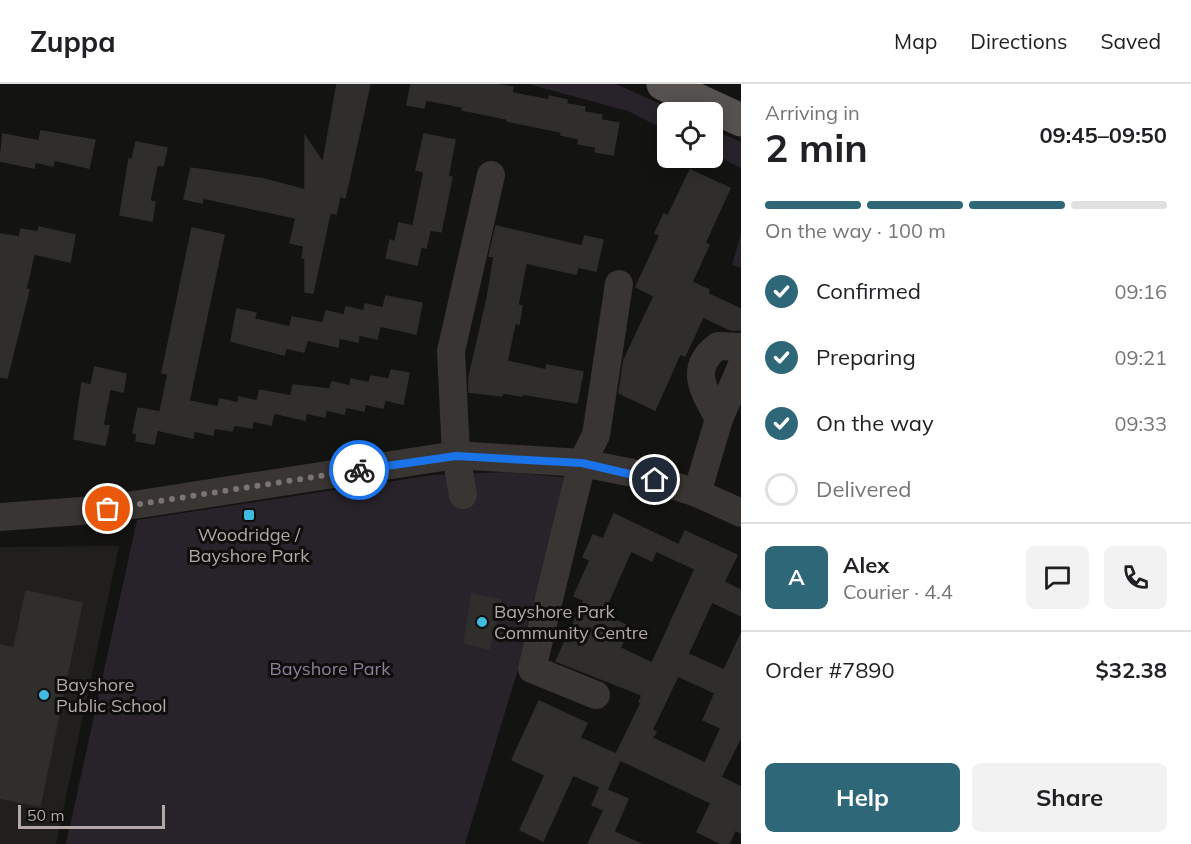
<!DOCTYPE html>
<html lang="en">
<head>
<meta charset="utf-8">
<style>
	:root { --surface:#fff; --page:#f2f2f2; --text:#202124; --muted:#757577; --line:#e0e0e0; --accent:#2e6778 }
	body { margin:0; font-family:Mulish,sans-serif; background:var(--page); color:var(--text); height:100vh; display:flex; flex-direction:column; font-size:22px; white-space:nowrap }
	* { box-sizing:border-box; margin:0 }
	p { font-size:20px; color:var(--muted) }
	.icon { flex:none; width:33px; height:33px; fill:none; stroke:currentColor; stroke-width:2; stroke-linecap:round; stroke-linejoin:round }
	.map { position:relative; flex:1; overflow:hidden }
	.side { display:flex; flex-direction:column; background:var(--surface); width:450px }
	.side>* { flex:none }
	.buttons { position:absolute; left:657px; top:18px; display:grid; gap:12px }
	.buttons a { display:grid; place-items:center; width:66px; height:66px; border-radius:9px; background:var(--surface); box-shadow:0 3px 15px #0003; font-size:30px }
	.scale { position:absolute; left:18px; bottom:15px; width:147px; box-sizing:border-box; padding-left:6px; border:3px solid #b2a8a5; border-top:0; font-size:16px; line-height:21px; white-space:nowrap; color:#b2a8a5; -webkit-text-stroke:4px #0e0e0d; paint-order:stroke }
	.pin { position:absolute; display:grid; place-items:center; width:51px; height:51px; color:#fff; margin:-26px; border:3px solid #fff; border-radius:50%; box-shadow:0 2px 6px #0007 }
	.courier { position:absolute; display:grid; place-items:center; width:60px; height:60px; margin:-30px; border:4px solid #1a73e8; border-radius:50%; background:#fff; color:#222; box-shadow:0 2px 8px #0007 }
	.head em { font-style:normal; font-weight:700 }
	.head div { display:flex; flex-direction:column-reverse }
	.head { display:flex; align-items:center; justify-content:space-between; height:102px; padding:0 24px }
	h1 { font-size:39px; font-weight:700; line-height:45px }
	.bar { display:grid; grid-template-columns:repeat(4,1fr); gap:9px 6px; align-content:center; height:72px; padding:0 24px }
	.bar i { height:8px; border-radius:4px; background:var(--line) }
	.bar .selected { background:var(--accent) }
	.bar p { grid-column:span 4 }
	.line { display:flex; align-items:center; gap:15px; padding:0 24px; border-top:2px solid var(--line) }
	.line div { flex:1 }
	.round { display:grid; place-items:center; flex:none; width:63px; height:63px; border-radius:9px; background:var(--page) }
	ol { padding:0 24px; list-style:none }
	li { display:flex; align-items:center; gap:18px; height:66px }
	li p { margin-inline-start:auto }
	li .icon { padding:6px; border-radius:50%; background:var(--accent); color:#fff; stroke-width:4 }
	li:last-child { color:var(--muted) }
	li i { width:33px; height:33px; border:3px solid var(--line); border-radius:50% }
	.primary-button { display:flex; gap:12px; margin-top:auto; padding:12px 24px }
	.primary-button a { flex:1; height:69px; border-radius:9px; background:var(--accent); color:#fff; font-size:24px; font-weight:700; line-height:69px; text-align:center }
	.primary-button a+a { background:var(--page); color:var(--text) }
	header { display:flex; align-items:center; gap:36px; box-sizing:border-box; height:84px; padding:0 30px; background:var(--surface); border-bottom:2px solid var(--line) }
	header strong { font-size:28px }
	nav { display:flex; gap:33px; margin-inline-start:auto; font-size:21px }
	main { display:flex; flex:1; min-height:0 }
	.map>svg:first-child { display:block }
</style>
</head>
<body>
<header>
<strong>Zuppa</strong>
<nav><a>Map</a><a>Directions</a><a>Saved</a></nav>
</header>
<main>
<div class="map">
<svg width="741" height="760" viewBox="0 0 741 760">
	<rect width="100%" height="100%" fill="#131312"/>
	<path fill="#201f1e" d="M 119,462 L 56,760 L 0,760 L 0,463 Z"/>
	<g fill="#28232a">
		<path d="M 528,0 L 616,0 L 678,28 L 668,28 L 667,47 L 628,27 Z"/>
		<path d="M 712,45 L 741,58 L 741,84 L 713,70 Z"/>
		<path d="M 741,150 L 741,184 L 732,181 Z"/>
		<path d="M 508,388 L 569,394 L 519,582 L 465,760 L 66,760 L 137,436 L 433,391 Z"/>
	</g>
	<g fill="#2f2e2d" stroke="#2f2e2c" stroke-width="1.5" fill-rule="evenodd">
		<path d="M 337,0 L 370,0 L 345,114 L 340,112 L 336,130 L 330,129 L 313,209 L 305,208 L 305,174 L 302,174 L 304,162 L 290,159 L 296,134 L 203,114 L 202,119 L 184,115 L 191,84 L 264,95 L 305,106 L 305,52 L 323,79 Z"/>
		<path d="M 411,0 L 494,0 L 513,3 L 512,9 L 549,16 L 549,12 L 567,16 L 567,20 L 585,23 L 584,28 L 602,31 L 601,36 L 619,39 L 613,71 L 595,68 L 596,63 L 578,60 L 579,55 L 561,51 L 561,48 L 507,37 L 507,35 L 462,26 L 463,23 L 426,16 L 424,24 L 407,21 Z"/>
		<path d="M 41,47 L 95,56 L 89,84 L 54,76 L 53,82 L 35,78 L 34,84 L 0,77 L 3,50 L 39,57 Z"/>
		<path d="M 424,50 L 455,56 L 448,93 L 452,93 L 441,148 L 430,146 L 426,164 L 421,163 L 417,181 L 386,174 L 390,156 L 395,158 L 399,139 L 413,142 L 424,88 L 416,86 Z"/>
		<path d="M 136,58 L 167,64 L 163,82 L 157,81 L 150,117 L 155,118 L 152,137 L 120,131 L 129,75 L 132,76 Z"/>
		<path d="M 690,86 L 730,104 L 705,159 L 709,161 L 692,198 L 709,206 L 708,210 L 741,225 L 741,246 L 731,246 L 703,233 L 685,272 L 680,270 L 655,326 L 619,309 L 624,276 L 654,212 L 636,203 L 660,151 L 655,149 L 664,130 L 668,132 Z"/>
		<path d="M 496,142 L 582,162 L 585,152 L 603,156 L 596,187 L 578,183 L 576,190 L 526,179 L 518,221 L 522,222 L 519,240 L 515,239 L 507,277 L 546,286 L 547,281 L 583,288 L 577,319 L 522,310 L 522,312 L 503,309 L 502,312 L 469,308 L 469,293 L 487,215 L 494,173 L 489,172 Z"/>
		<path d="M 39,143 L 75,151 L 70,178 L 34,170 L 26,205 L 29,206 L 7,294 L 0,293 L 0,150 L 19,153 L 21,145 L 38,148 Z"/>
		<path d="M 192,144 L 224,151 L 189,317 L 218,323 L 220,315 L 238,319 L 239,313 L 257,317 L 260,306 L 291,312 L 293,301 L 330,305 L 332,298 L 350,302 L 351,295 L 369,299 L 371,292 L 389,295 L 391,286 L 409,289 L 403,320 L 385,316 L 383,324 L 365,320 L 364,327 L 346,323 L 344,330 L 326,326 L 325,333 L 306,329 L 305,336 L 274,329 L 271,341 L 253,337 L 252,344 L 234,341 L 232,347 L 214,344 L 213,351 L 194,347 L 193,354 L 157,346 L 154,360 L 136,357 L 137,350 L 133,349 L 138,324 L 160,328 L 168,290 L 162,289 Z"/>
		<path d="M 386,212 L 422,219 L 416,250 L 380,242 L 377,255 L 359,251 L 358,258 L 339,254 L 338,263 L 307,256 L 304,268 L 286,264 L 284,271 L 231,257 L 237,225 L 256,229 L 254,235 L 290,243 L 292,233 L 323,239 L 326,227 L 344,231 L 346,223 L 364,227 L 365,220 L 383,224 Z"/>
		<path d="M 95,283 L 126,290 L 123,308 L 110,305 L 103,341 L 109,342 L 105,361 L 74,355 L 82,299 L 91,301 Z"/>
		<path d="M 614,430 L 679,461 L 685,447 L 737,471 L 724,498 L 741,506 L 741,532 L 712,518 L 688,570 L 724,586 L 741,550 L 741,653 L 721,693 L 741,703 L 741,749 L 735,746 L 729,760 L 722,760 L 697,748 L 711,719 L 620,676 L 607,706 L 573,691 L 543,757 L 520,746 L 545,691 L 512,676 L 539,617 L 587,639 L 580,654 L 616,670 L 641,619 L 639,618 L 642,611 L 556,577 L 584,516 L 574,512 L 590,476 L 583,473 L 593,451 L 603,455 ZM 631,467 L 652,477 L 656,467 L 695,485 L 652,579 L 620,564 L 630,543 L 603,530 ZM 678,592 L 715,609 L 703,636 L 721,644 L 705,679 L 652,654 L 656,648 L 652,646 Z"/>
		<path d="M 26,507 L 82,519 L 40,722 L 0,714 L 0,561 L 14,564 Z"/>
		<path d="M 472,510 L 501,516 L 489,565 L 464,559 Z"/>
		<path d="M 600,703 L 628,715 L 614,748 L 641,760 L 588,760 L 604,726 L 592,721 Z"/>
	</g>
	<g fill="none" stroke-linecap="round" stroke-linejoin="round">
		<g stroke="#383533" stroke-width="28">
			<path d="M 719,335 C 705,308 687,285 718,262 L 741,263"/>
			<path d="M 697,409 L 719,335 L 741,283"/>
			<path d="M 463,411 L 456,371 L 451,267 L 491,91"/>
			<path d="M 0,433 L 108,425 L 456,371 L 582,379 L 633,389 L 697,409 L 741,429"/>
			<path d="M 596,611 L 532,585 L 582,379 L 596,351 L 619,200"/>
		</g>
		<path stroke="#565250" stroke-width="33" d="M 663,0 L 741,36"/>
	</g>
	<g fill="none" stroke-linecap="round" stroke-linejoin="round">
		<path stroke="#7a7472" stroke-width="6" stroke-dasharray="0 10.8" d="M 108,425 L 359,386"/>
		<path stroke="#1a73e8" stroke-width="8" d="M 359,386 L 456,372 L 582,379 L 655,396"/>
	</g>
	<g fill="#3ebcdf" stroke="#0e0e0d" stroke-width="2">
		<rect x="243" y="425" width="12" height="12" rx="3"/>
		<circle cx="482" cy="538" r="6"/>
		<circle cx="44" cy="611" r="6"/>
	</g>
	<g text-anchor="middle" stroke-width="6" stroke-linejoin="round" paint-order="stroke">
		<g font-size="18" fill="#b2a8a5" stroke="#0e0e0d" text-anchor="start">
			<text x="249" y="457" text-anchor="middle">Woodridge /<tspan x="249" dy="21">Bayshore Park</tspan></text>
			<text x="494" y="534">Bayshore Park<tspan x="494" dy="21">Community Centre</tspan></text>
			<text x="56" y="607">Bayshore<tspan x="56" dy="21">Public School</tspan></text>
		</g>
		<g font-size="18" fill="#907d9c" stroke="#0e0e0d">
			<text x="330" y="591">Bayshore Park</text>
		</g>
	</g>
</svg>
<div class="buttons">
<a><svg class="icon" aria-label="locate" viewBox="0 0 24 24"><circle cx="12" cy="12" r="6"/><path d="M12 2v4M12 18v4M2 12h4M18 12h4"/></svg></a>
</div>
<div class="scale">50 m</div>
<div class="pin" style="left:108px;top:425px;background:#ea580c"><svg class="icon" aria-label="bag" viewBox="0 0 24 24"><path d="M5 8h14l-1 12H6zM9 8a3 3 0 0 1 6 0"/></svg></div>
<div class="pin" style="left:655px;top:396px;background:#1f2937"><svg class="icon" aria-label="home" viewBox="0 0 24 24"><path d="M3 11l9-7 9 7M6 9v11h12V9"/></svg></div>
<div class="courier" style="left:359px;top:386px"><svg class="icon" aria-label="bike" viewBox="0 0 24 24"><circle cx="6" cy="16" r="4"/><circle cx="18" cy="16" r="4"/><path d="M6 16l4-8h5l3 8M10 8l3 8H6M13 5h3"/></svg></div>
</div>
<section class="side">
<div class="head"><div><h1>2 min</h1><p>Arriving in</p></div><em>09:45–09:50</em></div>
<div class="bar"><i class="selected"></i><i class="selected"></i><i class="selected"></i><i></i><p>On the way · 100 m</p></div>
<ol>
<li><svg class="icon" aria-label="check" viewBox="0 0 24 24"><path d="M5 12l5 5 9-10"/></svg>Confirmed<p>09:16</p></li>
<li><svg class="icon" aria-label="check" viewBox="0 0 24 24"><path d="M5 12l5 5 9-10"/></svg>Preparing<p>09:21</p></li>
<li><svg class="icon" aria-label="check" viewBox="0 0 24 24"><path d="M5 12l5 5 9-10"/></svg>On the way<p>09:33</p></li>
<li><i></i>Delivered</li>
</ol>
<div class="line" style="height:108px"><b class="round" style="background:var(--accent);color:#fff">A</b><div><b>Alex</b><p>Courier · 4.4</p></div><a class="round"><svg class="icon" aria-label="chat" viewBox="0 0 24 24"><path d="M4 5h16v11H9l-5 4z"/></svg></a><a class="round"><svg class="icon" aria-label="phone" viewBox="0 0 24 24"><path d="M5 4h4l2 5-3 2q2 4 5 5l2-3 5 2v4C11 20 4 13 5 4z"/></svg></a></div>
<div class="line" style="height:78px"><div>Order #7890</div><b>$32.38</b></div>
<div class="primary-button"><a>Help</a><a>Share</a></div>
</section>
</main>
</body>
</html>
